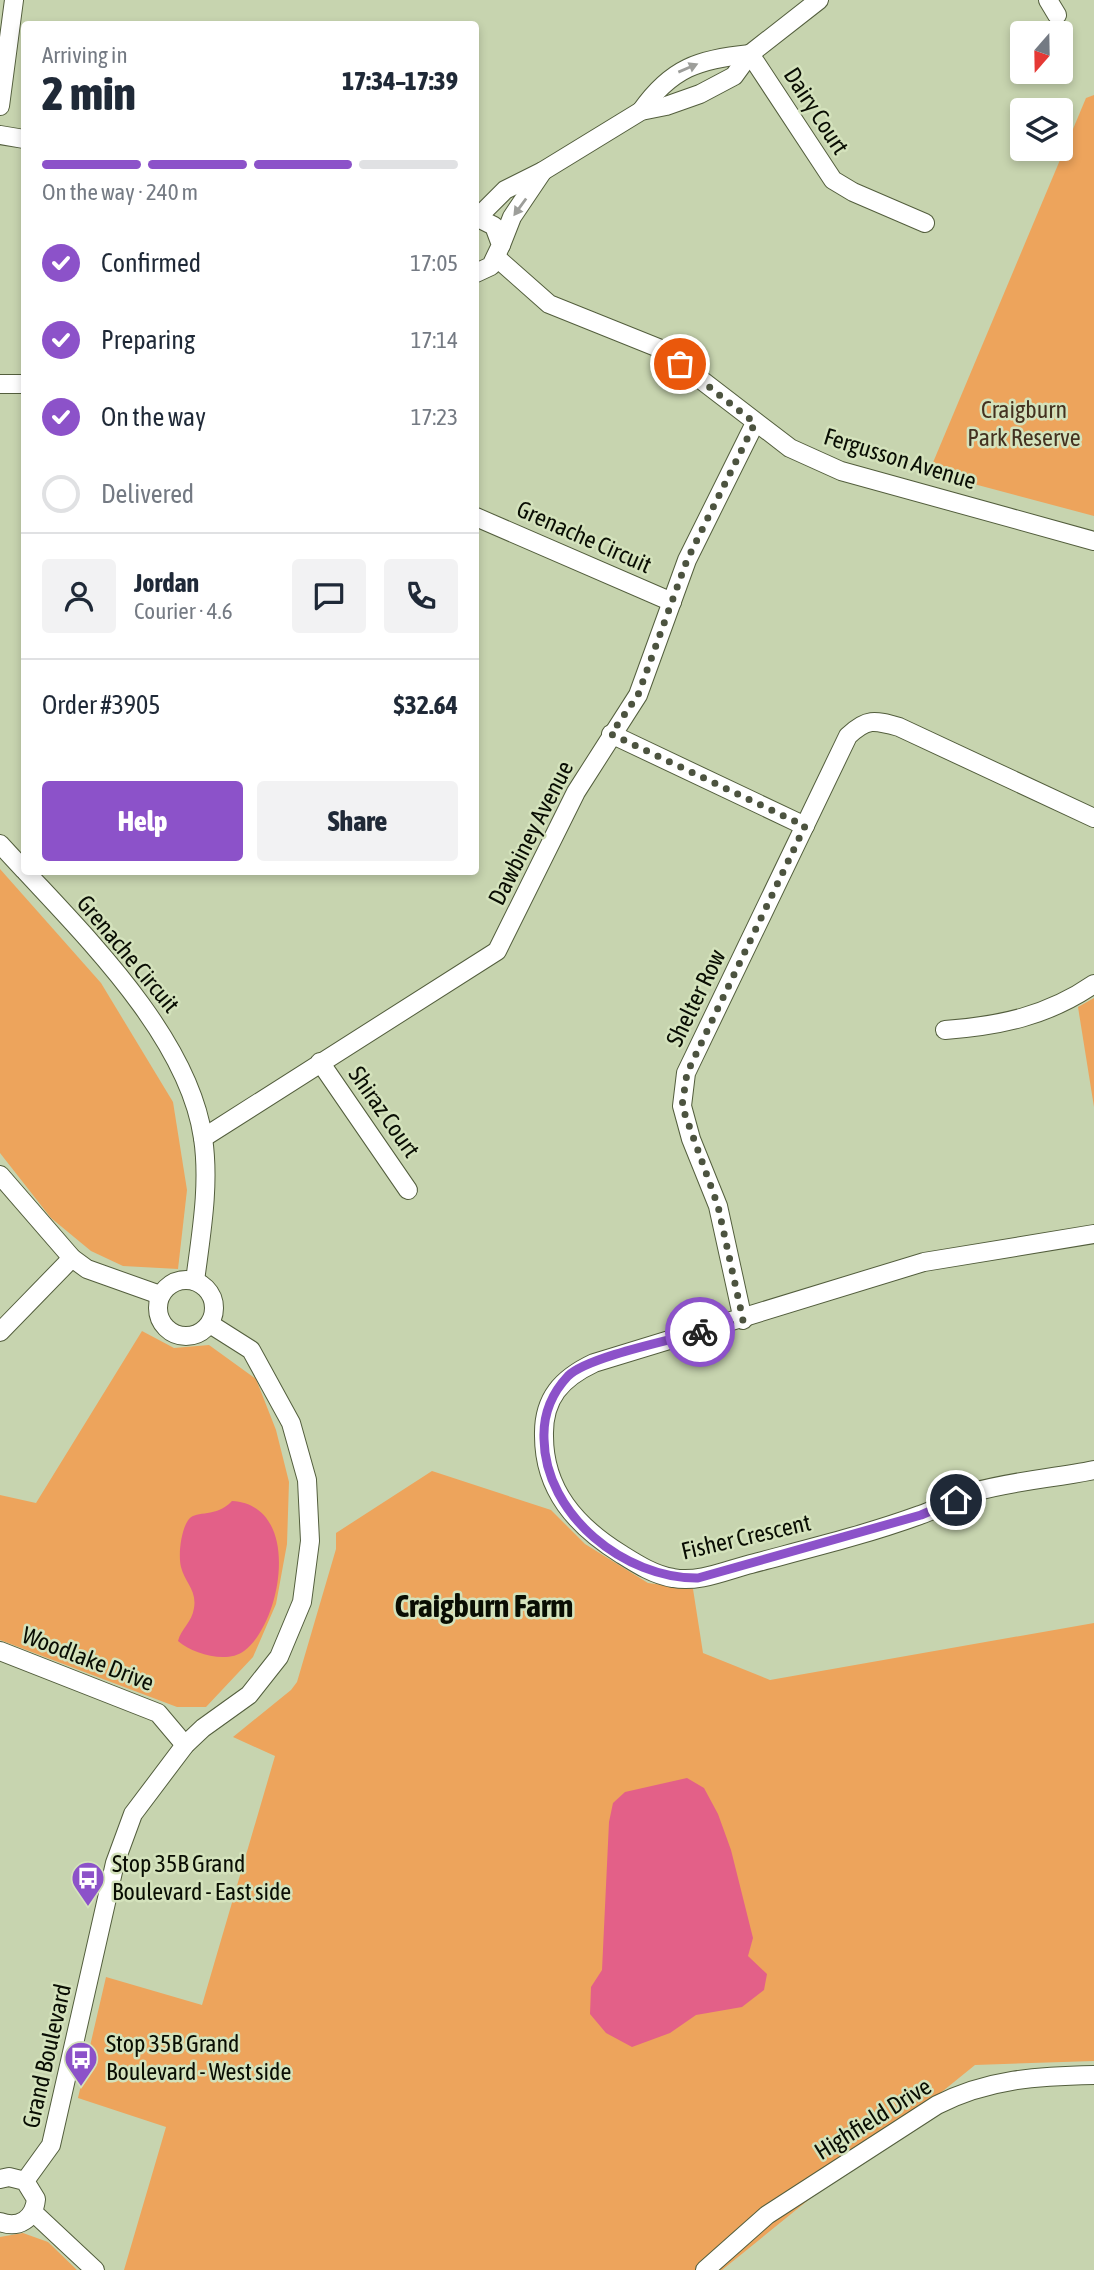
<!DOCTYPE html>
<html lang="en">
<head>
<meta charset="utf-8">
<style>
	:root { --surface:#fff; --page:#f2f2f3; --text:#1f2937; --muted:#747a83; --line:#e0e1e3; --accent:#8c52c9 }
	body { margin:0; font-family:"Asap Condensed",sans-serif; background:var(--page); color:var(--text); height:100vh; display:flex; flex-direction:column; font-size:26px; white-space:nowrap }
	* { box-sizing:border-box; margin:0 }
	p { font-size:23px; color:var(--muted) }
	.icon { flex:none; width:38px; height:38px; fill:none; stroke:currentColor; stroke-width:2; stroke-linecap:round; stroke-linejoin:round }
	.map { position:relative; flex:1; overflow:hidden }
	.sheet { position:absolute; left:21px; top:21px; width:458px; height:854px; display:flex; flex-direction:column; background:var(--surface); border-radius:7px; box-shadow:0 4px 10px #0003 }
	.sheet>* { flex:none }
	.needle { width:46px; rotate:200deg }
	.controls { position:absolute; left:1010px; top:21px; display:grid; gap:14px }
	.controls a { display:grid; place-items:center; width:63px; height:63px; border-radius:7px; background:var(--surface); box-shadow:0 4px 10px #0003; font-size:35px }
	.pin { position:absolute; display:grid; place-items:center; width:60px; height:60px; color:#fff; margin:-30px; border:4px solid #fff; border-radius:50%; box-shadow:0 2px 7px #0007 }
	.courier { position:absolute; display:grid; place-items:center; width:70px; height:70px; margin:-35px; border:5px solid #8c52c9; border-radius:50%; background:#fff; color:#222; box-shadow:0 2px 9px #0007 }
	.summary em { font-style:normal; font-weight:800 }
	.summary div { display:flex; flex-direction:column-reverse }
	.summary { display:flex; align-items:center; justify-content:space-between; height:119px; padding:0 21px }
	h1 { font-size:46px; font-weight:800; line-height:52px }
	.bar { display:grid; grid-template-columns:repeat(4,1fr); gap:10px 7px; align-content:center; height:84px; padding:0 21px }
	.bar i { height:9px; border-radius:5px; background:var(--line) }
	.bar .current { background:var(--accent) }
	.bar p { grid-column:span 4 }
	.line { display:flex; align-items:center; gap:18px; padding:0 21px; border-top:2px solid var(--line) }
	.line div { flex:1 }
	.round { display:grid; place-items:center; flex:none; width:74px; height:74px; border-radius:7px; background:var(--page) }
	ol { padding:0 21px; list-style:none }
	li { display:flex; align-items:center; gap:21px; height:77px }
	li p { margin-inline-start:auto }
	li .icon { padding:7px; border-radius:50%; background:var(--accent); color:#fff; stroke-width:4 }
	li:last-child { color:var(--muted) }
	li i { width:38px; height:38px; border:4px solid var(--line); border-radius:50% }
	.action { display:flex; gap:14px; margin-top:auto; padding:14px 21px }
	.action a { flex:1; height:80px; border-radius:7px; background:var(--accent); color:#fff; font-size:28px; font-weight:800; line-height:80px; text-align:center }
	.action a+a { background:var(--page); color:var(--text) }
	.map>svg:first-child { display:block }
</style>
</head>
<body>
<div class="map">
<svg width="1094" height="2270" viewBox="0 0 1094 2270">
	<rect width="100%" height="100%" fill="#c7d4af"/>
	<g fill="#eda45c">
		<path d="M 1094,95 L 1094,516 L 929,472 L 1086,98 Z"/>
		<path d="M 0,869 L 101,983 L 173,1102 L 187,1190 L 178,1269 L 123,1266 L 91,1251 L 51,1218 L 0,1153 Z"/>
		<path d="M 1094,998 L 1094,1107 L 1078,1007 Z"/>
		<path d="M 142,1331 L 174,1348 L 209,1345 L 256,1379 L 276,1430 L 289,1482 L 287,1544 L 276,1604 L 253,1657 L 206,1707 L 177,1707 L 0,1640 L 0,1495 L 36,1503 Z"/>
		<path d="M 432,1471 L 551,1510 L 585,1544 L 648,1583 L 693,1589 L 703,1653 L 770,1680 L 1094,1623 L 1094,2061 L 975,2065 L 722,2270 L 124,2270 L 166,2127 L 78,2098 L 106,1977 L 202,2005 L 275,1756 L 233,1737 L 291,1690 L 297,1682 L 336,1549 L 336,1533 Z"/>
		<path d="M 23,2233 L 48,2242 L 77,2270 L 0,2270 L 0,2237 Z"/>
	</g>
	<g fill="#e36088">
		<path d="M 232,1501 C 303,1505 282,1623 244,1651 C 227,1664 193,1654 178,1641 C 181,1629 192,1622 194,1608 C 197,1590 185,1583 181,1567 C 178,1555 181,1529 189,1519 C 197,1510 216,1518 232,1501 Z"/>
		<path d="M 687,1778 L 704,1788 L 718,1814 L 731,1850 L 753,1938 L 748,1956 L 767,1974 L 764,1990 L 742,2007 L 696,2015 L 670,2033 L 632,2047 L 606,2033 L 590,2014 L 591,1987 L 602,1970 L 609,1822 L 613,1803 L 625,1792 Z"/>
	</g>
	<g fill="none" stroke-linecap="round" stroke-linejoin="round">
		<defs>
			<g id="street">
				<path d="M 1048,0 L 1057,15"/>
				<path d="M 750,54 L 833,180 L 853,192 L 925,223"/>
				<path d="M 0,106 L 14,0"/>
				<path d="M 641,111 C 671,68 699,59 750,54"/>
				<path d="M 0,135 L 24,139"/>
				<path d="M 476,217 L 494,226 L 501,245 L 491,266 L 476,273"/>
				<path d="M 478,217 L 505,190 L 543,171 L 641,111 L 666,106 L 700,94 L 734,76 L 750,54 L 819,0"/>
				<path d="M 501,245 L 512,217 L 543,171"/>
				<path d="M 497,258 L 549,304 L 661,349 L 790,448 L 841,471 L 1094,541"/>
				<path d="M 0,384 L 24,384"/>
				<path d="M 476,517 L 672,602"/>
				<path d="M 611,734 L 805,826"/>
				<path d="M 0,844 L 24,870"/>
				<path d="M 26,872 C 91,942 189,1040 203,1138 C 210,1185 201,1234 195,1281"/>
				<path d="M 945,1030 C 999,1026 1048,1016 1094,984"/>
				<path d="M 320,1062 L 408,1190"/>
				<path d="M 203,1138 L 497,951 L 576,792 L 638,695 L 687,560 L 755,423"/>
				<path d="M 0,1175 L 72,1258 L 87,1269 L 160,1295"/>
				<path d="M 1094,1234 L 924,1262 L 594,1363 C 562,1378 543,1398 544,1436 C 544,1490 576,1526 621,1554 C 637,1564 654,1575 673,1578 C 699,1583 727,1570 751,1564 C 807,1549 865,1535 920,1515 C 938,1509 955,1498 974,1492 C 1012,1481 1055,1478 1094,1470"/>
				<circle cx="186" cy="1308" r="28"/>
				<path d="M 743,1320 L 718,1206 L 691,1139 L 682,1106 L 686,1073 L 848,736 C 867,718 874,720 899,727 L 1094,818"/>
				<path d="M 0,1332 L 72,1258"/>
				<path d="M 0,1651 L 158,1713 L 185,1745"/>
				<path d="M 0,2179 L 9,2177 L 25,2181 L 36,2199 C 34,2219 19,2229 0,2222"/>
				<path d="M 25,2181 L 51,2145 L 115,1863 L 133,1814 L 185,1745 L 203,1728 L 249,1695 L 279,1657 L 302,1602 L 310,1541 L 307,1480 L 291,1423 L 251,1350 L 210,1324"/>
				<path d="M 33,2212 L 95,2270"/>
				<path d="M 705,2270 L 767,2215 L 937,2105 C 988,2079 1038,2076 1094,2075"/>
			</g>
		</defs>
		<use href="#street" stroke="#535e3d" stroke-width="20"/>
		<use href="#street" stroke="#fff" stroke-width="18"/>
	</g>
	<defs><path id="oneway-solid" d="M-6-.8H1V-3.2L6.5 0L1 3.2V.8H-6Z" transform="scale(1.75)"/></defs>
	<g fill="#9d9e9a">
		<use href="#oneway-solid" transform="translate(688 68) rotate(-23)"/>
		<use href="#oneway-solid" transform="translate(520 207) rotate(126)"/>
	</g>
	<g fill="none" stroke-linecap="round" stroke-linejoin="round">
		<path stroke="#4c533f" stroke-width="7" stroke-dasharray="0 12.6" d="M 680,364 L 755,423 L 687,560 L 638,695 L 611,734 L 805,826 L 687,1073 L 682,1106 L 718,1206 L 743,1320 L 700,1332"/>
		<path stroke="#8c52c9" stroke-width="9" d="M 700,1332 C 671,1340 587,1357 568,1376 C 552,1393 543,1415 544,1439 C 545,1515 625,1579 698,1578 L 921,1515 L 956,1500"/>
	</g>
	<defs>
		<symbol id="bus-pin" viewBox="-11 -11 22 30"><path d="M0 17L-7.5 6A9.5 9.5 0 1 1 7.5 6Z" fill="#8c52c9" stroke="#d4e2bc"/><path d="M-5-6H5V4H4V6H2V4H-2V6H-4V4H-5ZM-3.5-4V0h7V-4ZM-3.5 1.2v1.5H-2V1.2ZM2 1.2v1.5H3.5V1.2Z" fill="#fff"/></symbol>
	</defs>
	<g fill-rule="evenodd">
		<use href="#bus-pin" x="69" y="1859" width="38" height="52"/>
		<use href="#bus-pin" x="62" y="2039" width="38" height="52"/>
	</g>
	<g text-anchor="middle" stroke-width="5" stroke-linejoin="round" paint-order="stroke">
		<g font-size="24" fill="#090d03" stroke="#d4e2bc">
			<text transform="translate(816 111) rotate(57)" y="8">Dairy Court</text>
			<text transform="translate(900 459) rotate(17)" y="8">Fergusson Avenue</text>
			<text transform="translate(584 537) rotate(24)" y="8">Grenache Circuit</text>
			<text transform="translate(531 833) rotate(-63)" y="8">Dawbiney Avenue</text>
			<text transform="translate(128 954) rotate(50)" y="8">Grenache Circuit</text>
			<text transform="translate(696 998) rotate(-64)" y="8">Shelter Row</text>
			<text transform="translate(384 1112) rotate(55)" y="8">Shiraz Court</text>
			<text transform="translate(746 1537) rotate(-13)" y="8">Fisher Crescent</text>
			<text transform="translate(88 1659) rotate(21)" y="8">Woodlake Drive</text>
			<text transform="translate(47 2056) rotate(-77)" y="8">Grand Boulevard</text>
			<text transform="translate(873 2119) rotate(-32)" y="8">Highfield Drive</text>
		</g>
		<g font-size="24" fill="#443120" stroke="#d4e2bc">
			<text x="1024" y="418">Craigburn<tspan x="1024" dy="28">Park Reserve</tspan></text>
		</g>
		<g font-size="24" fill="#090d03" stroke="#d4e2bc" text-anchor="start">
			<text x="112" y="1872">Stop 35B Grand<tspan x="112" dy="28">Boulevard - East side</tspan></text>
			<text x="106" y="2052">Stop 35B Grand<tspan x="106" dy="28">Boulevard - West side</tspan></text>
		</g>
		<g font-size="32" font-weight="bold" fill="#090d03" stroke="#d4e2bc">
			<text x="484" y="1617">Craigburn Farm</text>
		</g>
	</g>
</svg>
<div class="controls">
<a><svg class="needle" viewBox="-14 -14 28 28"><path d="M0-13l5 13h-10z" fill="#e53935"/><path d="M0 13l5-13h-10z" fill="#747a83"/></svg></a>
<a><svg class="icon" aria-label="layers" viewBox="0 0 24 24"><path d="M12 4l9 5-9 5-9-5zM3 14l9 5 9-5"/></svg></a>
</div>
<div class="pin" style="left:680px;top:364px;background:#ea580c"><svg class="icon" aria-label="bag" viewBox="0 0 24 24"><path d="M5 8h14l-1 12H6zM9 8a3 3 0 0 1 6 0"/></svg></div>
<div class="pin" style="left:956px;top:1500px;background:#1f2937"><svg class="icon" aria-label="home" viewBox="0 0 24 24"><path d="M3 11l9-7 9 7M6 9v11h12V9"/></svg></div>
<div class="courier" style="left:700px;top:1332px"><svg class="icon" aria-label="bike" viewBox="0 0 24 24"><circle cx="6" cy="16" r="4"/><circle cx="18" cy="16" r="4"/><path d="M6 16l4-8h5l3 8M10 8l3 8H6M13 5h3"/></svg></div>
<section class="sheet">
<div class="summary"><div><h1>2 min</h1><p>Arriving in</p></div><em>17:34–17:39</em></div>
<div class="bar"><i class="current"></i><i class="current"></i><i class="current"></i><i></i><p>On the way · 240 m</p></div>
<ol>
<li><svg class="icon" aria-label="check" viewBox="0 0 24 24"><path d="M5 12l5 5 9-10"/></svg>Confirmed<p>17:05</p></li>
<li><svg class="icon" aria-label="check" viewBox="0 0 24 24"><path d="M5 12l5 5 9-10"/></svg>Preparing<p>17:14</p></li>
<li><svg class="icon" aria-label="check" viewBox="0 0 24 24"><path d="M5 12l5 5 9-10"/></svg>On the way<p>17:23</p></li>
<li><i></i>Delivered</li>
</ol>
<div class="line" style="height:126px"><a class="round"><svg class="icon" aria-label="person" viewBox="0 0 24 24"><circle cx="12" cy="8" r="4"/><path d="M4 21q1-7 8-7t8 7"/></svg></a><div><b>Jordan</b><p>Courier · 4.6</p></div><a class="round"><svg class="icon" aria-label="chat" viewBox="0 0 24 24"><path d="M4 5h16v11H9l-5 4z"/></svg></a><a class="round"><svg class="icon" aria-label="phone" viewBox="0 0 24 24"><path d="M5 4h4l2 5-3 2q2 4 5 5l2-3 5 2v4C11 20 4 13 5 4z"/></svg></a></div>
<div class="line" style="height:91px"><div>Order #3905</div><b>$32.64</b></div>
<div class="action"><a>Help</a><a>Share</a></div>
</section>
</div>
</body>
</html>
